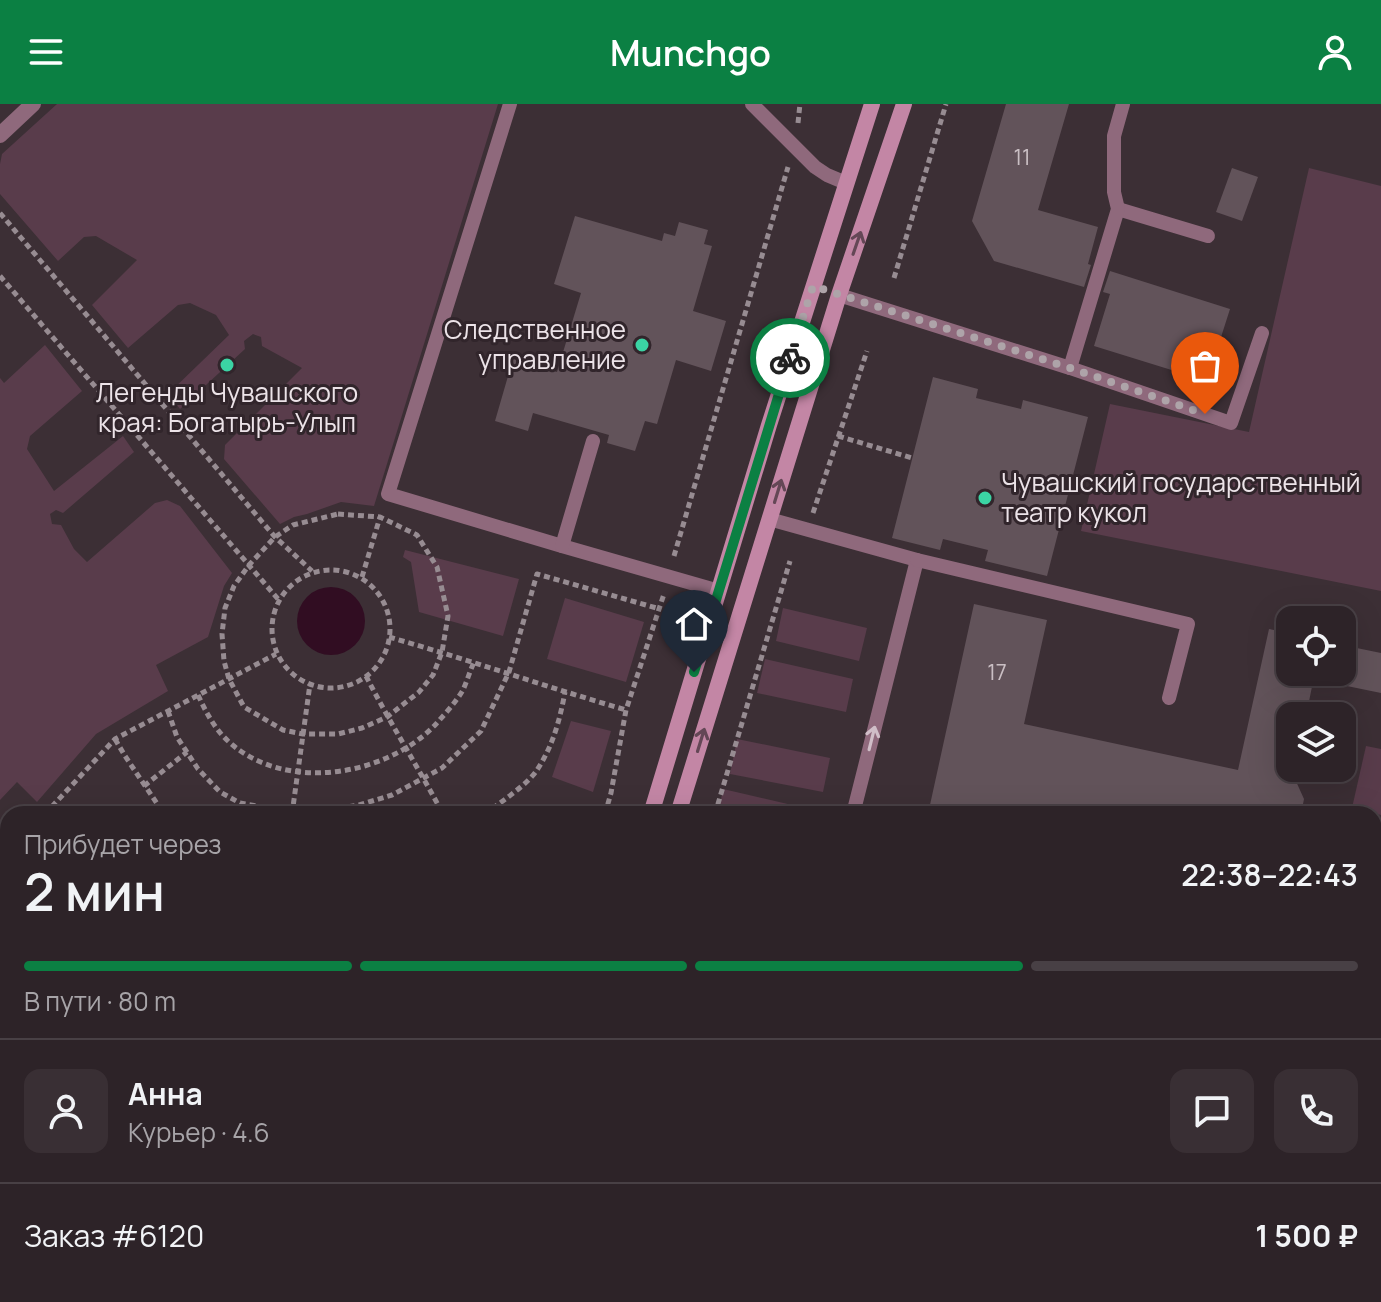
<!DOCTYPE html>
<html lang="ru">
<head>
<meta charset="utf-8">
<style>
	:root { --surface:#2d2328; --page:#392f34; --text:#f1f3f6; --muted:#a7a4a8; --line:#484045; --accent:#0b8043 }
	body { margin:0; font-family:Manrope,sans-serif; background:var(--page); color:var(--text); height:100vh; display:flex; flex-direction:column; font-size:30px; white-space:nowrap }
	* { box-sizing:border-box; margin:0 }
	p { font-size:26px; color:var(--muted) }
	.icon { flex:none; width:44px; height:44px; fill:none; stroke:currentColor; stroke-width:2; stroke-linecap:round; stroke-linejoin:round }
	.map { position:relative; flex:1; overflow:hidden }
	.panel { position:absolute; left:0px; top:702px; width:1382px; height:496px; display:flex; flex-direction:column; background:var(--surface); border-radius:24px 24px 0 0; box-shadow:0 8px 32px #0002,0 0 0 2px var(--line) }
	.panel>* { flex:none }
	.fabs { position:absolute; left:1276px; top:502px; display:grid; gap:16px }
	.fabs a { display:grid; place-items:center; width:80px; height:80px; border-radius:16px; background:var(--surface); box-shadow:0 8px 32px #0002,0 0 0 2px var(--line); font-size:40px }
	.pin { position:absolute; display:grid; place-items:center; width:68px; height:68px; color:#fff; margin:-82px -34px; border-radius:50% 50% 50% 0; rotate:-45deg; box-shadow:0 0 8px #0007 }
	.pin .icon { rotate:45deg }
	.courier { position:absolute; display:grid; place-items:center; width:80px; height:80px; margin:-40px; border:6px solid #0b8043; border-radius:50%; background:#fff; color:#222; box-shadow:0 2px 10px #0007 }
	.overview em { font-style:normal; font-weight:600 }
	.overview div { display:flex; flex-direction:column-reverse }
	.overview { display:flex; align-items:center; justify-content:space-between; height:136px; padding:0 24px }
	h1 { font-size:52px; font-weight:600; line-height:60px }
	.bar { display:grid; grid-template-columns:repeat(4,1fr); gap:12px 8px; align-content:center; height:96px; padding:0 24px }
	.bar i { height:10px; border-radius:6px; background:var(--line) }
	.bar .active { background:var(--accent) }
	.bar p { grid-column:span 4 }
	.line { display:flex; align-items:center; gap:20px; padding:0 24px; border-top:2px solid var(--line) }
	.line div { flex:1 }
	.round { display:grid; place-items:center; flex:none; width:84px; height:84px; border-radius:16px; background:var(--page) }
	header { display:flex; justify-content:space-between; align-items:center; height:104px; padding:0 24px; background:var(--accent); color:#fff; font-size:36px; font-weight:600 }
	.map>svg:first-child { display:block }
</style>
</head>
<body>
<header><svg class="icon" aria-label="menu" viewBox="0 0 24 24"><path d="M4 6h16M4 12h16M4 18h16"/></svg>Munchgo<svg class="icon" aria-label="person" viewBox="0 0 24 24"><circle cx="12" cy="8" r="4"/><path d="M4 21q1-7 8-7t8 7"/></svg></header>
<div class="map">
<svg width="1381" height="1198" viewBox="0 0 1381 1198">
	<rect width="100%" height="100%" fill="#3c2f35"/>
	<g fill="#593c4b">
		<path d="M 57,0 L 498,0 L 374,402 L 341,398 L 307,410 L 294,413 L 280,420 L 224,355 L 225,341 L 302,264 L 262,242 L 261,233 L 253,230 L 244,237 L 245,245 L 180,305 L 168,290 L 229,231 L 216,211 L 190,199 L 178,201 L 128,244 L 92,201 L 137,156 L 96,132 L 84,133 L 58,157 L 0,90 L 0,60 L 2,50 Z"/>
		<path d="M 1309,64 L 1381,82 L 1381,487 L 1081,427 L 1110,300 L 1249,328 Z"/>
		<path d="M 45,241 L 82,287 L 30,332 L 27,345 L 54,387 L 123,332 L 134,348 L 63,409 L 56,406 L 50,410 L 52,420 L 61,421 L 74,445 L 87,458 L 155,399 L 167,396 L 180,402 L 232,469 L 224,482 L 208,533 L 156,561 L 168,587 L 96,630 L 37,698 L 17,678 L 0,696 L 0,274 L 4,279 Z"/>
		<path d="M 405,446 L 519,475 L 503,532 L 419,508 L 411,458 L 403,453 Z"/>
		<path d="M 565,494 L 644,518 L 626,578 L 547,555 Z"/>
		<path d="M 783,504 L 867,524 L 859,557 L 776,537 Z"/>
		<path d="M 765,555 L 853,575 L 846,608 L 757,589 Z"/>
		<path d="M 571,617 L 611,627 L 593,688 L 552,673 Z"/>
		<path d="M 737,635 L 830,654 L 823,688 L 730,670 Z"/>
		<path d="M 1366,642 L 1381,645 L 1381,711 L 1352,704 Z"/>
		<path d="M 723,685 L 822,708 L 821,710 L 718,710 Z"/>
		<path d="M 1374,789 L 1381,791 L 1380,858 L 1374,857 Z"/>
		<path d="M 1059,1190 L 1267,1190 L 1266,1198 L 1091,1198 Z"/>
	</g>
	<circle fill="#310d22" cx="331" cy="517" r="34"/>
	<g fill="#62535a">
		<path d="M 1006,0 L 1069,0 L 1038,106 L 1098,123 L 1088,160 L 1091,161 L 1084,183 L 994,157 L 972,117 Z"/>
		<path d="M 1232,64 L 1258,73 L 1242,117 L 1216,108 Z"/>
		<path d="M 575,112 L 662,137 L 664,129 L 675,132 L 679,118 L 708,126 L 704,140 L 712,142 L 693,207 L 726,217 L 711,267 L 676,256 L 657,320 L 645,317 L 635,347 L 607,339 L 609,331 L 533,309 L 528,327 L 495,317 L 513,255 L 557,268 L 581,189 L 554,180 Z"/>
		<path d="M 1110,167 L 1230,205 L 1207,277 L 1094,242 L 1110,190 L 1103,188 Z"/>
		<path d="M 933,273 L 978,285 L 976,294 L 1021,305 L 1023,296 L 1088,313 L 1047,472 L 985,457 L 988,446 L 943,435 L 940,446 L 892,434 Z"/>
		<path d="M 974,500 L 1047,516 L 1024,620 L 1238,666 L 1269,525 L 1290,529 L 1290,568 L 1315,568 L 1306,612 L 1290,612 L 1290,664 L 1304,695 L 1301,710 L 928,710 Z"/>
		<path d="M 1342,541 L 1381,549 L 1381,589 L 1342,581 Z"/>
	</g>
	<g fill="none" stroke-linecap="round" stroke-linejoin="round">
		<g stroke="#978c92" stroke-width="5" stroke-dasharray="6 4" stroke-linecap="butt">
			<path d="M 798,19 L 800,0"/>
			<path d="M 0,109 L 275,433 L 312,467"/>
			<path d="M 0,172 L 278,495"/>
			<path d="M 894,174 L 946,0"/>
			<path d="M 838,332 L 912,354"/>
			<path d="M 813,409 L 867,247"/>
			<path d="M 338,410 L 380,413 L 417,431 L 437,463 L 448,512 L 442,548 L 433,571 L 419,588 L 387,613 L 362,624 L 338,630 L 303,630 L 283,626 L 244,603 L 229,575 L 224,557 L 222,530 L 225,504 L 234,482 L 249,461 L 275,433 L 293,421 Z"/>
			<path d="M 674,452 L 788,63"/>
			<circle cx="331" cy="525" r="59"/>
			<path d="M 362,473 L 380,413"/>
			<path d="M 389,533 C 469,556 547,583 626,606"/>
			<path d="M 366,572 C 390,619 418,663 443,710"/>
			<path d="M 198,591 C 206,608 214,624 228,637 C 284,689 386,673 436,620 C 445,610 456,598 463,586 C 467,577 470,567 474,558"/>
			<path d="M 168,607 L 177,633 L 198,665 L 220,688 L 240,699 L 263,703 L 324,707 L 359,701 L 392,691 L 442,664 L 481,627 L 509,568 L 537,470 L 660,505"/>
			<path d="M 115,635 L 125,652 L 164,710"/>
			<path d="M 144,682 L 187,648"/>
			<path d="M 45,710 L 115,635 L 276,550"/>
			<path d="M 292,710 L 310,580"/>
			<path d="M 484,710 C 499,700 528,680 537,666 C 553,642 560,615 565,588"/>
			<path d="M 605,710 L 611,689 L 626,606 L 664,490"/>
			<path d="M 715,710 L 790,457"/>
			<path d="M 1374,758 L 1381,760"/>
			<path d="M 1374,924 L 1381,892"/>
			<path d="M 1374,1115 L 1381,1119"/>
			<path d="M 0,1176 L 8,1178"/>
			<path d="M 69,1190 L 88,1194"/>
			<path d="M 999,1190 L 1013,1198"/>
			<path d="M 446,1198 L 448,1190"/>
			<path d="M 577,1198 L 579,1190"/>
			<path d="M 1310,1198 L 1312,1190"/>
		</g>
		<g stroke="#8f697c" stroke-width="14">
			<path d="M 510,0 L 388,390 L 562,442 L 719,487"/>
			<path d="M 752,0 L 815,63 L 827,71 L 846,79"/>
			<path d="M 1118,105 L 1208,132"/>
			<path d="M 839,191 L 1070,264 L 1231,319 L 1262,229"/>
			<path d="M 1070,264 L 1118,105 L 1114,88 L 1114,32 L 1123,0"/>
			<path d="M 769,415 L 917,456 L 853,710"/>
			<path d="M 562,442 L 593,337"/>
			<path d="M 917,456 L 1188,520 L 1169,594"/>
			<path d="M 0,758 L 8,750"/>
			<path d="M 0,1138 L 8,1139"/>
			<path d="M 253,1190 L 305,1198"/>
			<path d="M 106,1198 L 108,1190"/>
			<path d="M 332,1198 L 334,1190"/>
		</g>
		<g stroke="#8f697c" stroke-width="16">
			<path d="M 0,31 L 33,0"/>
			<path d="M 1374,1179 L 1381,1149"/>
			<path d="M 1369,1198 L 1371,1190"/>
		</g>
		<g stroke="#c386a5" stroke-width="16">
			<path d="M 651,710 L 769,321 L 872,0"/>
			<path d="M 678,710 L 839,191 L 904,0"/>
			<path d="M 503,1198 L 506,1190"/>
			<path d="M 532,1198 L 535,1190"/>
		</g>
	</g>
	<defs><path id="oneway-shaft" d="M-6 0H5M1.5-3L5.5 0L1.5 3" fill="none" stroke-width="1.6" stroke-linecap="round" stroke-linejoin="round" transform="scale(2)"/></defs>
	<g stroke="#644756">
		<use href="#oneway-shaft" transform="translate(857 139) rotate(-71)"/>
		<use href="#oneway-shaft" transform="translate(778 387) rotate(-73)"/>
		<use href="#oneway-shaft" transform="translate(701 636) rotate(-73)"/>
	</g>
	<use stroke="#d0bec8" href="#oneway-shaft" transform="translate(872 634) rotate(-76)"/>
	<g fill="none" stroke-linecap="round" stroke-linejoin="round">
		<path stroke="#aea4a9" stroke-width="8" stroke-dasharray="0 14.4" d="M 790,254 L 813,182 L 1070,264 L 1205,310"/>
		<path stroke="#0b8043" stroke-width="10" d="M 694,568 L 790,254"/>
	</g>
	<g fill="#3bd4a4" stroke="#31252b" stroke-width="3">
		<circle cx="642" cy="241" r="8"/>
		<circle cx="227" cy="261" r="8"/>
		<circle cx="985" cy="394" r="8"/>
	</g>
	<g text-anchor="middle" stroke-width="6" stroke-linejoin="round" paint-order="stroke">
		<g font-size="22" fill="#cabfc4">
			<text x="1022" y="61">11</text>
			<text x="997" y="576">17</text>
		</g>
		<g font-size="26" fill="#ece3e8" stroke="#31252b" text-anchor="end">
			<text x="626" y="235">Следственное<tspan x="626" dy="30">управление</tspan></text>
			<text x="227" y="298" text-anchor="middle">Легенды Чувашского<tspan x="227" dy="30">края: Богатырь-Улып</tspan></text>
			<text x="1001" y="388" text-anchor="start">Чувашский государственный<tspan x="1001" dy="30">театр кукол</tspan></text>
		</g>
	</g>
</svg>
<div class="fabs">
<a><svg class="icon" aria-label="locate" viewBox="0 0 24 24"><circle cx="12" cy="12" r="6"/><path d="M12 2v4M12 18v4M2 12h4M18 12h4"/></svg></a>
<a><svg class="icon" aria-label="layers" viewBox="0 0 24 24"><path d="M12 4l9 5-9 5-9-5zM3 14l9 5 9-5"/></svg></a>
</div>
<div class="pin" style="left:1205px;top:310px;background:#ea580c"><svg class="icon" aria-label="bag" viewBox="0 0 24 24"><path d="M5 8h14l-1 12H6zM9 8a3 3 0 0 1 6 0"/></svg></div>
<div class="pin" style="left:694px;top:568px;background:#1f2937"><svg class="icon" aria-label="home" viewBox="0 0 24 24"><path d="M3 11l9-7 9 7M6 9v11h12V9"/></svg></div>
<div class="courier" style="left:790px;top:254px"><svg class="icon" aria-label="bike" viewBox="0 0 24 24"><circle cx="6" cy="16" r="4"/><circle cx="18" cy="16" r="4"/><path d="M6 16l4-8h5l3 8M10 8l3 8H6M13 5h3"/></svg></div>
<section class="panel">
<div class="overview"><div><h1>2 мин</h1><p>Прибудет через</p></div><em>22:38–22:43</em></div>
<div class="bar"><i class="active"></i><i class="active"></i><i class="active"></i><i></i><p>В пути · 80 m</p></div>
<div class="line" style="height:144px"><a class="round"><svg class="icon" aria-label="person" viewBox="0 0 24 24"><circle cx="12" cy="8" r="4"/><path d="M4 21q1-7 8-7t8 7"/></svg></a><div><b>Анна</b><p>Курьер · 4.6</p></div><a class="round"><svg class="icon" aria-label="chat" viewBox="0 0 24 24"><path d="M4 5h16v11H9l-5 4z"/></svg></a><a class="round"><svg class="icon" aria-label="phone" viewBox="0 0 24 24"><path d="M5 4h4l2 5-3 2q2 4 5 5l2-3 5 2v4C11 20 4 13 5 4z"/></svg></a></div>
<div class="line" style="height:104px"><div>Заказ #6120</div><b>1 500 ₽</b></div>
</section>
</div>
</body>
</html>
